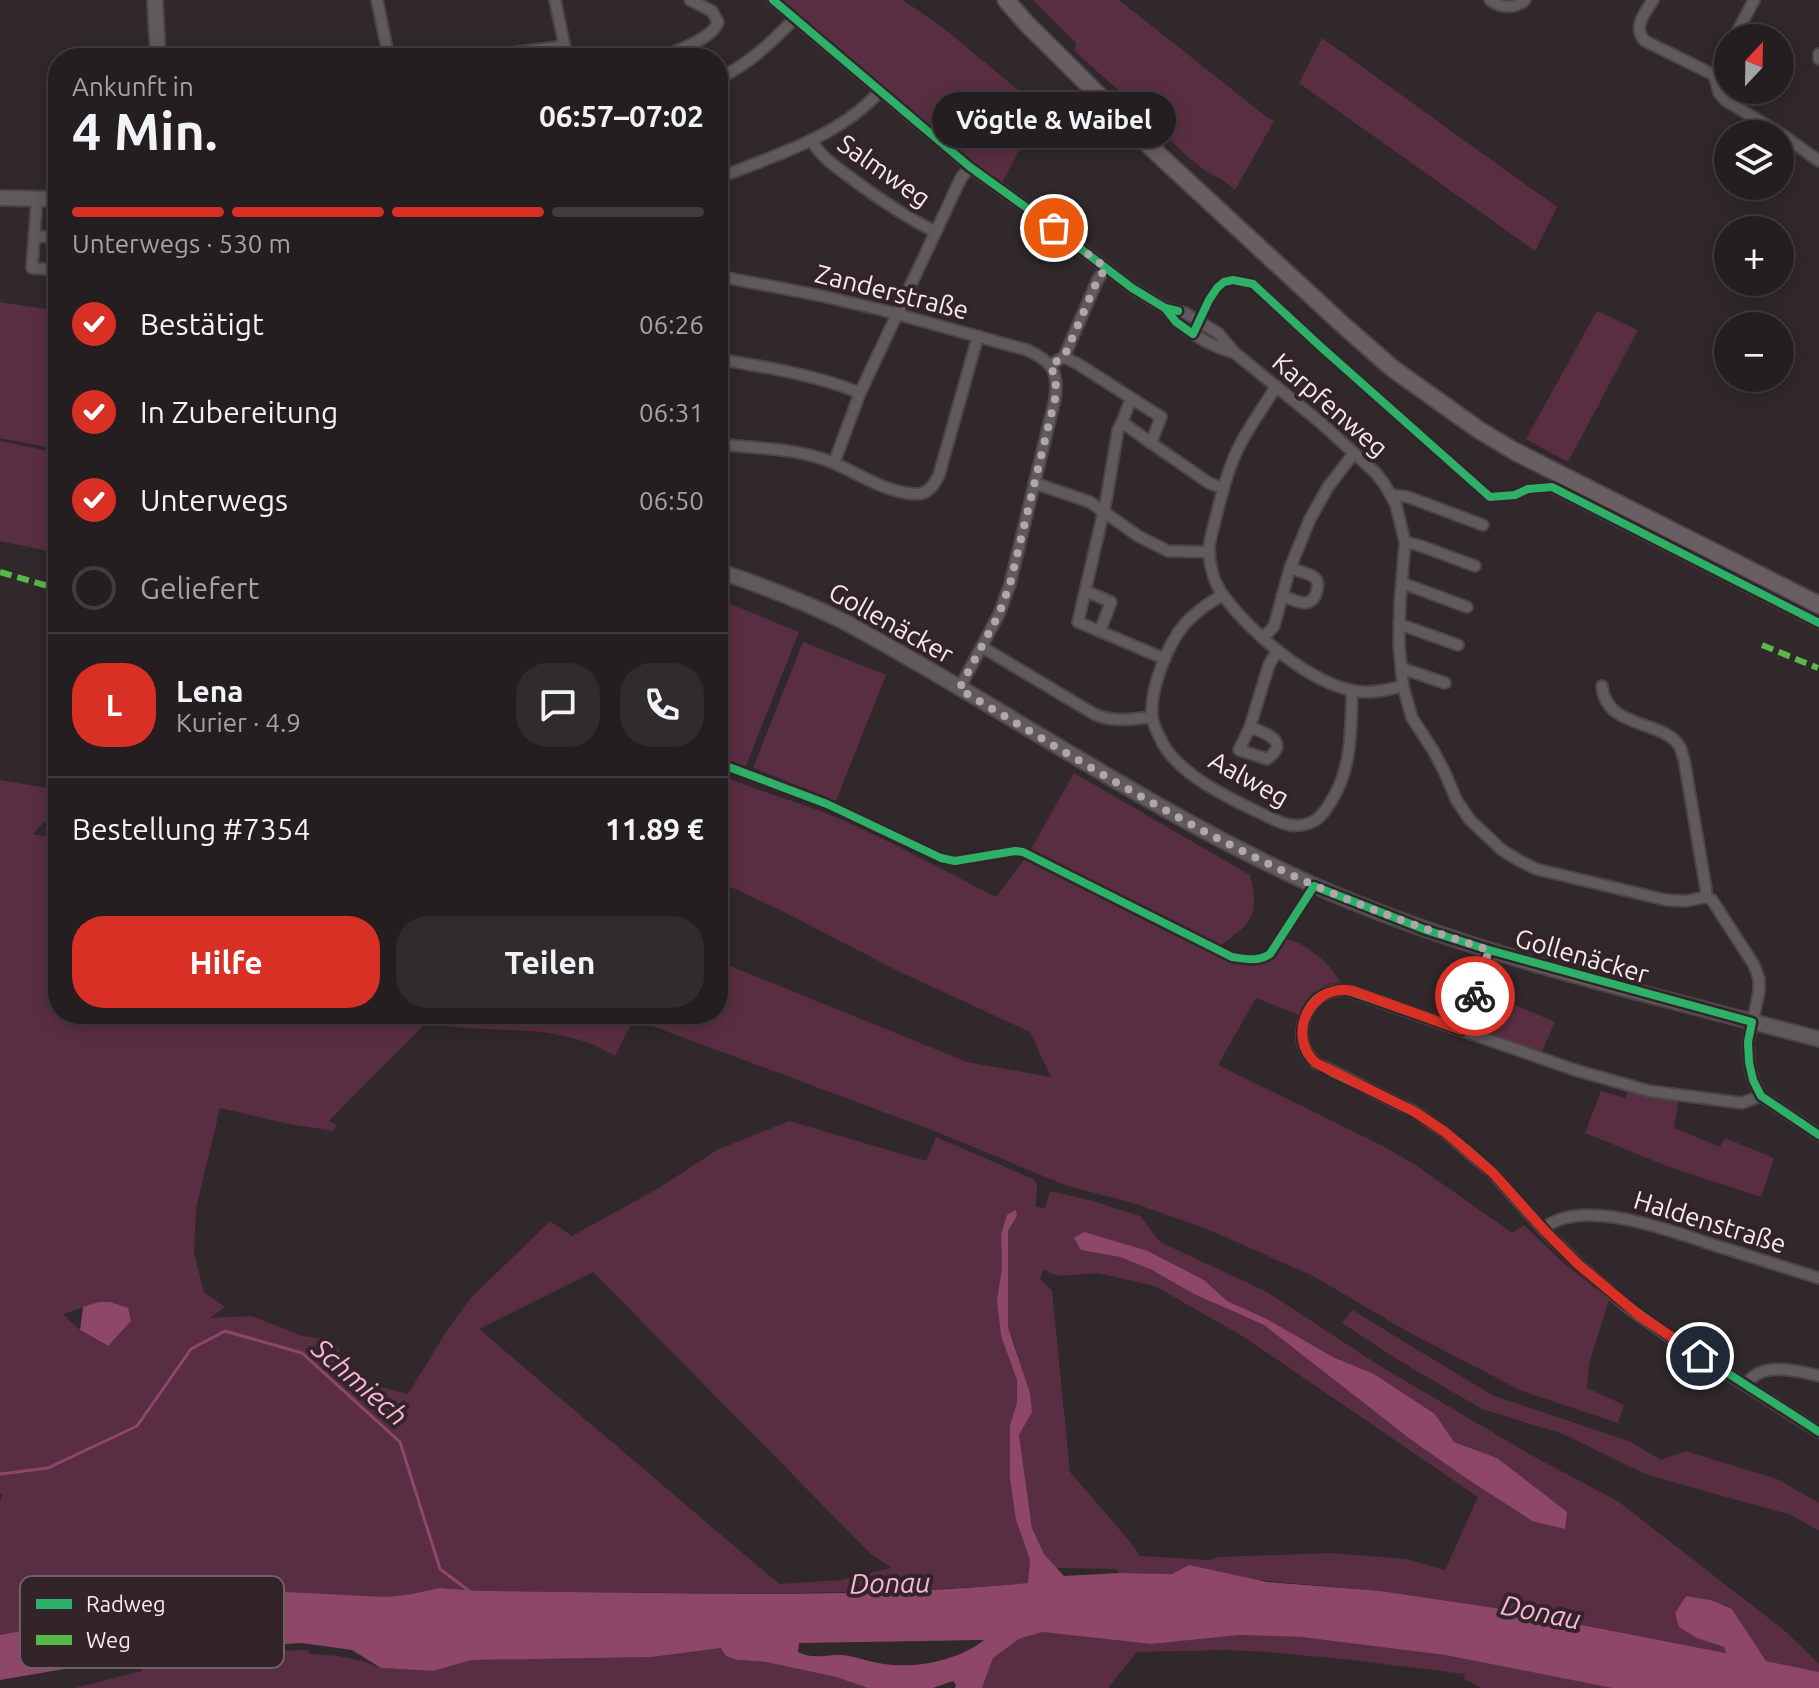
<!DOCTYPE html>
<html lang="de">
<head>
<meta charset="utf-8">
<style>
	:root { --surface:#241e20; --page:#302b2d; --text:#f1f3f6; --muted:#a3a2a5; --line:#413c3e; --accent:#d93025 }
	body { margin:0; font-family:Ubuntu,sans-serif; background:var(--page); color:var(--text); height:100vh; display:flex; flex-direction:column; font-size:30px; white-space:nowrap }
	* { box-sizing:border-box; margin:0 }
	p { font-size:26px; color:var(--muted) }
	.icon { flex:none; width:44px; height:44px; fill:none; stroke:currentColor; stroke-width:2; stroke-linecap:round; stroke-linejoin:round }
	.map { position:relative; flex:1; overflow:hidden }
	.sheet { position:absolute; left:48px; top:48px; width:680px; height:976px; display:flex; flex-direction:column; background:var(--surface); border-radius:32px; box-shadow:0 4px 20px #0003,0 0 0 2px var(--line) }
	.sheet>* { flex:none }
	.needle { width:52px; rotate:22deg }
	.tools { position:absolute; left:1714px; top:24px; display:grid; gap:16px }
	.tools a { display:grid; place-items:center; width:80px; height:80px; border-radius:50%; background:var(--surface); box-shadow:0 4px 20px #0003,0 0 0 2px var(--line); font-size:40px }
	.pin { position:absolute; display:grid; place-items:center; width:68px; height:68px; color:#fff; margin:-34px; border:4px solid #fff; border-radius:50%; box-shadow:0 2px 8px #0007 }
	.courier { position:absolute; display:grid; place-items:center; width:80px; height:80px; margin:-40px; border:6px solid #d93025; border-radius:50%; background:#fff; color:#222; box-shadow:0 2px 10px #0007 }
	.bubble { position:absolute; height:56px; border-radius:28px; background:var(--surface); box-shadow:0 4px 20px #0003,0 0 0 2px var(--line); font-size:26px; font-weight:700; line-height:56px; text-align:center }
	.summary em { font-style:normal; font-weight:700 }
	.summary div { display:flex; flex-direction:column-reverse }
	.summary { display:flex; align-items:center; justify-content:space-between; height:136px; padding:0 24px }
	h1 { font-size:52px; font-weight:700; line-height:60px }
	.bar { display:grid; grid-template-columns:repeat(4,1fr); gap:12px 8px; align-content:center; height:96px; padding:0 24px }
	.bar i { height:10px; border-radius:6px; background:var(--line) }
	.bar .selected { background:var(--accent) }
	.bar p { grid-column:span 4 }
	.line { display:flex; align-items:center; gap:20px; padding:0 24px; border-top:2px solid var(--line) }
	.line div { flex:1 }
	.round { display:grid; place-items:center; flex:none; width:84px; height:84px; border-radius:32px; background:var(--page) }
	ol { padding:0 24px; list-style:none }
	li { display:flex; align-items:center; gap:24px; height:88px }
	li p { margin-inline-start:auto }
	li .icon { padding:8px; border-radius:50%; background:var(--accent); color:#fff; stroke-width:4 }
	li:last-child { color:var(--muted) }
	li i { width:44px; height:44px; border:4px solid var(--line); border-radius:50% }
	.action { display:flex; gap:16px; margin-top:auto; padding:16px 24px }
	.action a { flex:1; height:92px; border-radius:32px; background:var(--accent); color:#fff; font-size:32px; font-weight:700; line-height:92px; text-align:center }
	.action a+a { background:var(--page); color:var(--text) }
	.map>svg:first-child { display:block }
</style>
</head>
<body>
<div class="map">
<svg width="1819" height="1688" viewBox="0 0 1819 1688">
	<rect width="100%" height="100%" fill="#30282b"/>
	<g fill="#5a2e42" fill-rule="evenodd">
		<path d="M 773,0 L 903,0 L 942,27 L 1039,107 L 1021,130 L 1024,142 L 999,188 Z"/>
		<path d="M 1033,0 L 1119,0 L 1268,118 L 1274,121 L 1235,190 L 1223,180 L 1207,172 L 1188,157 L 1150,121 L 1139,106 L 1110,83 L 1075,51 L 1076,43 Z"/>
		<path d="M 1322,38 L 1557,207 L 1535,251 L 1299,83 Z"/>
		<path d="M 0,302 L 58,311 L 58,417 L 52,448 L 0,438 Z"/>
		<path d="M 1597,311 L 1638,330 L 1568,462 L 1526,439 Z"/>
		<path d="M 0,441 L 58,453 L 58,553 L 0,541 Z"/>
		<path d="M 718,599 L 799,632 L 745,768 L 718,757 Z"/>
		<path d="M 803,642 L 886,675 L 836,801 L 753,768 Z"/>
		<path d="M 1074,773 L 1250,875 C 1260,916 1251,924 1218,947 L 1030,851 Z"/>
		<path d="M 718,774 C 752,789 788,799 823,812 C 882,836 939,868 996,897 L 1026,857 L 1236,964 C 1263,967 1268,961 1281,939 C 1302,938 1331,964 1340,982 C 1319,983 1307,997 1299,1015 L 1256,998 L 1218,1065 L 1383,1146 L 1417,1166 L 1512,1233 L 1524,1225 L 1560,1260 L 1609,1300 L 1589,1364 L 1587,1388 L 1624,1405 L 1618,1423 L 1522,1391 L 1410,1333 L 1313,1276 L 1207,1229 L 1136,1204 L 1065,1185 L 937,1132 L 671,1033 C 658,1028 644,1021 630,1026 L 615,1056 C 568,1027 516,1031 463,1028 C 451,1027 439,1025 426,1023 L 329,1121 L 336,1125 L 334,1131 L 289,1124 L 220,1108 L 196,1208 L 194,1253 L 204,1292 L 225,1307 L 210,1318 L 252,1316 L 302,1336 L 323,1339 L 339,1348 L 342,1366 L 378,1386 L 408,1394 L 448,1329 L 470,1299 L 550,1221 L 572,1236 L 659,1188 L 717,1150 L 789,1121 L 926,1161 L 936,1137 L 1035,1180 L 1037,1186 L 1036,1207 L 1045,1208 L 1050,1191 L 1093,1201 L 1140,1216 L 1160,1242 L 1267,1292 L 1380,1366 L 1531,1455 L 1619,1502 L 1785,1631 L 1819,1664 L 1819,1672 L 1766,1661 L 1732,1609 L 1711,1600 L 1686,1596 L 1675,1613 L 1697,1638 L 1724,1647 L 1727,1653 L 1495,1608 L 1381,1591 L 1246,1579 L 1189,1565 L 1172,1574 L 1119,1573 L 1116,1569 L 1056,1568 L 1044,1554 L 1032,1528 L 1019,1435 L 1032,1411 L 1016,1348 L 1008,1327 L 1008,1231 L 1017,1216 L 1001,1235 L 1002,1267 L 997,1301 L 1001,1336 L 1017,1380 L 1017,1402 L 1010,1425 L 1016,1520 L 1030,1560 L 1029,1583 C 847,1598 663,1592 481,1591 L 439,1588 L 412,1594 L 387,1597 L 287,1592 L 197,1596 L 0,1635 L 0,1501 L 3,1494 L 0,1493 L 0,780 L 58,790 L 58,817 L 44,822 L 33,834 L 58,838 L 58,1014 L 718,1014 L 718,961 L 967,1062 L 1051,1077 L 1030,1032 L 898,971 L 784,912 L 718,881 ZM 1081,1250 L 1148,1251 L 1204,1280 L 1227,1301 L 1265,1318 L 1333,1357 L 1374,1374 L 1435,1414 L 1454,1442 L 1497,1458 L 1532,1521 L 1410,1439 L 1264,1325 L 1227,1309 L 1152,1270 L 1120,1257 ZM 1044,1269 L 1052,1274 L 1061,1276 L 1098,1273 L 1155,1286 L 1244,1337 L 1478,1497 L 1445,1570 L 1406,1559 L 1331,1553 L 1218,1557 L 1210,1560 L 1140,1556 L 1132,1544 L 1070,1472 L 1052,1291 L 1040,1279 ZM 593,1272 L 869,1552 L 891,1568 L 841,1580 L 779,1584 L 479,1329 ZM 99,1302 L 107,1346 L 80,1330 L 63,1314 Z"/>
		<path d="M 1477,989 L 1555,1022 L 1539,1058 L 1462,1030 Z"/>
		<path d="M 1629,1090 L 1677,1099 L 1678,1104 L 1674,1128 L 1720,1147 L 1725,1138 L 1774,1158 L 1761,1197 L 1672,1168 L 1585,1133 L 1601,1091 L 1625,1098 Z"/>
		<path d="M 1352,1310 L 1492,1395 L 1631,1442 L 1661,1460 L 1685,1451 L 1777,1479 L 1819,1503 L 1819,1531 L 1791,1515 L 1645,1474 L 1563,1434 L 1482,1409 L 1400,1361 L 1342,1323 Z"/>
		<path d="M 1042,1632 L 1151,1644 L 1240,1635 L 1301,1637 L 1445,1655 L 1612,1688 L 1482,1688 L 1464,1679 L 1465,1674 L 1343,1659 L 1268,1652 L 1227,1650 L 1137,1652 L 1108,1688 L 982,1688 L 993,1658 L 1019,1639 Z"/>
		<path d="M 721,1648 L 737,1660 L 766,1662 L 836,1677 L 868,1688 L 75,1688 L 142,1671 L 141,1664 L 241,1652 L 308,1650 L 309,1654 L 338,1656 L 362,1661 L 381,1668 L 433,1671 L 472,1660 L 652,1657 Z"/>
	</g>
	<g fill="#8e4669" fill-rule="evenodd">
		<path d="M 1016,1210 L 1017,1216 L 1008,1231 L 1008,1327 L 1030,1393 L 1032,1412 L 1019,1435 L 1032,1528 L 1044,1554 L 1064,1576 L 1119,1573 L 1172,1574 L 1189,1565 L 1267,1582 L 1381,1591 L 1495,1608 L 1726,1653 L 1724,1647 L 1697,1638 L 1679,1627 L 1675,1613 L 1686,1596 L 1711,1600 L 1732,1609 L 1766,1661 L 1819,1672 L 1819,1688 L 1612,1688 L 1445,1655 L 1301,1637 L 1240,1635 L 1151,1644 L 1042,1632 L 1019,1639 L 993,1658 L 982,1688 L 955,1688 L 956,1685 L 953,1681 L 933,1688 L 868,1688 L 836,1677 L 766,1662 L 737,1660 L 726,1656 L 721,1648 L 652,1657 L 472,1660 L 433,1671 L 381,1668 L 352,1650 L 302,1643 L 175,1650 L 0,1680 L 0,1635 L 197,1596 L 287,1592 L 387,1597 L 412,1594 L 439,1588 L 481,1591 C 663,1592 847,1600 1028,1583 L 1030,1560 L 1016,1520 L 1010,1478 L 1010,1425 L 1017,1402 L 1017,1380 L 1001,1336 L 997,1301 L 1002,1267 L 1001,1235 L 1007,1215 ZM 984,1640 C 959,1660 917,1669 884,1664 C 869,1662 855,1656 841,1655 C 826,1654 812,1660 798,1652 L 799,1643 Z"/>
		<path d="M 1084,1232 L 1148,1251 L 1204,1280 L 1227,1301 L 1265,1318 L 1333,1357 L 1374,1374 L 1435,1414 L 1454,1442 L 1497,1458 L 1567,1512 L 1565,1529 L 1532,1521 L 1466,1478 L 1410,1439 L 1264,1325 L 1194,1294 L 1152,1270 L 1120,1257 L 1081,1250 L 1074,1238 Z"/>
		<path d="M 99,1302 L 110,1302 L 128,1308 L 131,1321 L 108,1346 L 80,1330 L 83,1307 Z"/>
	</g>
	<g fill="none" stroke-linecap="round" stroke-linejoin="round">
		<path stroke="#8e4669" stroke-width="3" d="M 0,1474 L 48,1468 L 137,1426 L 191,1349 L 225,1331 L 302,1353 L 400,1442 L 440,1569 L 468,1590"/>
		<defs>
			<g id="street">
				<path d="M 377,0 L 389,58"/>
				<path d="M 555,0 L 567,58"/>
				<path d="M 773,0 L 970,167 L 1034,213 L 1132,288 L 1165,308 L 1185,313 L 1218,333 L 1235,353 L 1321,423 L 1376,473 L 1385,485 L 1396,505 L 1405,542 L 1400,603 L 1399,644 L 1403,686 L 1412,718 L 1433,750 L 1444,771 L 1457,801 L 1470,820 L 1502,850 L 1518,860 L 1536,869 L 1666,900 L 1686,901 L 1706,897 L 1712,900 L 1754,965 L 1759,979 L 1759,992 L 1748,1042 L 1749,1062 L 1753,1080 L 1761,1096 L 1819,1135"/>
				<path d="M 1490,0 C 1501,8 1514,9 1525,0"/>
				<path d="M 1653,0 C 1645,13 1632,27 1645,41 L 1714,75"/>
				<path d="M 1734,38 L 1754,0"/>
				<path d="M 1728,49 L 1714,75 L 1719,93 L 1725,100 L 1784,136 L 1819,161"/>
				<path d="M 1819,54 L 1819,59"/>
				<path d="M 475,58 L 564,46"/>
				<path d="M 658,58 C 674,52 713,39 718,22 L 712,11 L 690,0"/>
				<path d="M 718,79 C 749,64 772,42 795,18"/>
				<path d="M 53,101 L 58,101"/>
				<path d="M 1753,134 L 1758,122"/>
				<path d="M 811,140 C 821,157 836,167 851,178 C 879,199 905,217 936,232"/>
				<path d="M 718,178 C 773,156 839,137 879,92"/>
				<path d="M 37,198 L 32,268 L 58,270"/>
				<path d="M 34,236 L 58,238"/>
				<path d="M 718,276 L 822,296 L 882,310 L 1027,350 C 1052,361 1059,372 1055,399 L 1010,584 L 999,614 L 959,689"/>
				<path d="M 1165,308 C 1183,330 1207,345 1235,353"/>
				<path d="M 1064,357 L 1078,364 L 1161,417 L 1151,443 L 1209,483 L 1223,488"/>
				<path d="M 718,359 C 764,367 817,375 860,393"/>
				<path d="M 1050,365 L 1064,357 L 1098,279 L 1106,268"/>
				<path d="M 1276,386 C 1265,406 1251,423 1241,443 C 1229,465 1223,489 1217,513 C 1214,525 1210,537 1209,549 C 1209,564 1214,583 1223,595 C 1250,632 1309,683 1355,691 C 1371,694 1388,690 1403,686"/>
				<path d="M 1131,399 L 1122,422 L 1151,443"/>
				<path d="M 1122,422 L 1118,430 L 1106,501 L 1078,622 L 1165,659"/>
				<path d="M 718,444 C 752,448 790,448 823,459 C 854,469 882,493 917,494 C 928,494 934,485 939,475 L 978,336"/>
				<path d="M 834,463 L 860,393 L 961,178 L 970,167"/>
				<path d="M 1034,483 L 1090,502 L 1138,536 L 1168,551 L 1209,552"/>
				<path d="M 1552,487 L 1819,623"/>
				<path d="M 1392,495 L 1408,497 L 1483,525"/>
				<path d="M 1405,542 L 1418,545 L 1475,566"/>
				<path d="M 1402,583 L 1467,607"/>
				<path d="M 1086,591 L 1111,602 L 1100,631"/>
				<path d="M 1222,595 C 1209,603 1194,613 1184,625 C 1167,645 1150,689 1152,716 C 1153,725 1159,736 1163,744 C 1181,775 1225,796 1256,811 C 1267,816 1279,823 1290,825 C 1297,826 1307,825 1314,821 C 1321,817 1326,810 1330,803 C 1352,770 1351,730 1352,691"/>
				<path d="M 1282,596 C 1289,598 1302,605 1309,602 C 1316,599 1321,584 1315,578 C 1310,573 1297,571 1290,568"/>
				<path d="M 1399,624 L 1458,645"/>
				<path d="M 1263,638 L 1274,626 L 1290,568 L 1310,519 L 1328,487 L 1354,453"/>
				<path d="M 982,647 L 1094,714 C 1114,723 1131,719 1152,717"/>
				<path d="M 1401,668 L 1445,683"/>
				<path d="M 1602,686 C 1606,730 1664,719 1680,747 C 1682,751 1682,755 1684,759 L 1706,889 L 1706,897"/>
				<path d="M 1250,727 C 1266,733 1291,742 1267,759 L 1239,750 L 1250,727 L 1269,665 L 1277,651"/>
				<path d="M 1462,1030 L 1489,950"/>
				<path d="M 1761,1096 L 1742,1103 L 1649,1091 L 1575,1070 L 1343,989 C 1334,991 1325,992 1318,998 C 1303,1009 1297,1038 1307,1053 C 1309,1056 1314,1060 1316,1063 L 1415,1112 L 1445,1132 L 1493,1173 L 1543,1229 L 1578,1264 L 1630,1309 L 1670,1337 L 1819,1432"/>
				<path d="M 1543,1229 C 1581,1195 1677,1233 1720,1247 C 1753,1257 1786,1268 1819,1278"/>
				<path d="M 1746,1385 C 1760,1361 1796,1370 1819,1376"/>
			</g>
			<g id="secondary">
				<path d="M 155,0 L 158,58"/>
				<path d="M 0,198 L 58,199"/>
				<path d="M 718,571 C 761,585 802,601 843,621 C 1001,706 1148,810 1311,884 C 1409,928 1511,958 1614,986 C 1683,1004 1751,1022 1819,1039"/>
			</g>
			<path id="primary" d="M 1006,0 L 1026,23 L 1158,154 L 1342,324 L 1392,368 L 1479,430 L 1514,451 L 1819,605"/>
		</defs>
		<use href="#street" stroke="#4c4548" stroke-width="14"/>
		<use href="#secondary" stroke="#4c4548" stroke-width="18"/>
		<use href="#primary" stroke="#4c4548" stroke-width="20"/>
		<use href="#street" stroke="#605a5d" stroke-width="10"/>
		<use href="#secondary" stroke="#605a5d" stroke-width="14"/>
		<use href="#primary" stroke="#695e62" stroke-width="16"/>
		<g stroke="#58b947" stroke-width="6" stroke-dasharray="12 6" stroke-linecap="butt">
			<path d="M 0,572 L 58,589"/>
			<path d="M 1762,645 L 1818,668"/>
		</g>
		<defs>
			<g id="cycleway">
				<path d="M 773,0 L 970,167 L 1034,213 L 1132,288 L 1165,308 L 1178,311"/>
				<path d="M 1165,308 L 1176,322 L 1193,334 L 1209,300 L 1217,288 L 1224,282 L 1233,280 L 1253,284 L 1321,347 L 1490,497 L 1515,495 L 1528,489 L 1552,487 L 1819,623"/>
				<path d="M 718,763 L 827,804 L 941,858 L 955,861 L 1015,851 L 1023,852 L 1232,957 C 1246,959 1258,962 1270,954 L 1314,886 L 1426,930 L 1489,950 L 1752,1022 L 1748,1042 L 1749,1062 L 1753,1080 L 1761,1096 L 1819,1135"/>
				<path d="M 1489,950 L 1462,1030 L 1343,989 C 1333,991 1323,993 1315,1000 C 1302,1013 1297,1042 1309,1056 C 1322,1071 1360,1085 1379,1094 C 1402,1105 1426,1118 1447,1133 C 1463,1146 1479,1158 1493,1173 C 1523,1203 1548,1237 1580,1266 C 1653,1331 1738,1378 1819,1432"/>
			</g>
		</defs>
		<use href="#cycleway" stroke="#33242a" stroke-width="13"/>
		<use href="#cycleway" stroke="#2db169" stroke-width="8"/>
	</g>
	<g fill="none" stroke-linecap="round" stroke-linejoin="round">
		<path stroke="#b1a7aa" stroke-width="8" stroke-dasharray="0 14.4" d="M 1054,228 L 1106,268 L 1098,279 L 1064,357 L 1050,365 L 1056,379 L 1055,399 L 1010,584 L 999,614 L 959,689 C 1062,750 1164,814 1273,866 C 1342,900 1415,926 1489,950 L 1475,996"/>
		<path stroke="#d93025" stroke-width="10" d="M 1475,996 L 1462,1030 L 1353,991 C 1311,982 1285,1035 1316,1063 L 1415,1112 L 1445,1132 L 1493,1173 L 1543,1229 L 1578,1264 L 1640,1316 L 1700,1356"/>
	</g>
	<g text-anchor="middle" stroke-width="8" stroke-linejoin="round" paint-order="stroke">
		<g font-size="26" fill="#f6ebef" stroke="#33242a">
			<text transform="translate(884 171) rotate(35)" y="9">Salmweg</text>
			<text transform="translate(892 292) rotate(14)" y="9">Zanderstraße</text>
			<text transform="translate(1330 405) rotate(41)" y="9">Karpfenweg</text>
			<text transform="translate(891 623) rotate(29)" y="9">Gollenäcker</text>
			<text transform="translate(1249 779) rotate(29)" y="9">Aalweg</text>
			<text transform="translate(1582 956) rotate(16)" y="9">Gollenäcker</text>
			<text transform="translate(1710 1222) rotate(17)" y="9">Haldenstraße</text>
		</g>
		<g font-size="28" font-style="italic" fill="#fab6d4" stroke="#33242a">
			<text transform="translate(360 1382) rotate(41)" y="10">Schmiech</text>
			<text transform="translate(890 1583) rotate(-1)" y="10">Donau</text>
			<text transform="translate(1541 1612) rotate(11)" y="10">Donau</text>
		</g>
	</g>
	<rect x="20" y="1576" width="264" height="92" rx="12" fill="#33242a" stroke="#6e6065" stroke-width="2"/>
	<rect x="36" y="1599" width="36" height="10" fill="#2db169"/>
	<rect x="36" y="1635" width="36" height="10" fill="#58b947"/>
	<g font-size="22" fill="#f6ebef">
		<text x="86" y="1612">Radweg</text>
		<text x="86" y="1648">Weg</text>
	</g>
</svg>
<div class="tools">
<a><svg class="needle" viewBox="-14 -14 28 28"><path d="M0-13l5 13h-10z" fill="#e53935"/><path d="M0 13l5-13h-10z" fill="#a3a2a5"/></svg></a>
<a><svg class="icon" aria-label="layers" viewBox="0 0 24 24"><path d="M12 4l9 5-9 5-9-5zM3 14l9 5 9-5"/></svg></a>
<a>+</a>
<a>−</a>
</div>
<div class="pin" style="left:1054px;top:228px;background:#ea580c"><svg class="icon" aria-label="bag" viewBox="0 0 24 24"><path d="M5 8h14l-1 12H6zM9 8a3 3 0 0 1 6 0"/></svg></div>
<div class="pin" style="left:1700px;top:1356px;background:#1f2937"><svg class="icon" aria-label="home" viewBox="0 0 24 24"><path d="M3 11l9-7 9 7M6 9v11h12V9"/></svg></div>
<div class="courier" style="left:1475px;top:996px"><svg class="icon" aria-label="bike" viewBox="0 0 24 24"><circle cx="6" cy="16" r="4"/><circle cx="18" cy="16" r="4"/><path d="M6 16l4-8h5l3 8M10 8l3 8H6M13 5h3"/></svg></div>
<div class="bubble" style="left:932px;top:92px;width:244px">Vögtle &amp; Waibel</div>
<section class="sheet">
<div class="summary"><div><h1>4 Min.</h1><p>Ankunft in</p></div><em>06:57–07:02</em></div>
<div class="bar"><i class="selected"></i><i class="selected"></i><i class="selected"></i><i></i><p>Unterwegs · 530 m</p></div>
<ol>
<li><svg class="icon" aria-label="check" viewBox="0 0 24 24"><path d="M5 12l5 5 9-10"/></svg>Bestätigt<p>06:26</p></li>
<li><svg class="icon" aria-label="check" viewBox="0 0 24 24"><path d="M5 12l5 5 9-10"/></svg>In Zubereitung<p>06:31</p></li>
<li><svg class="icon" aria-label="check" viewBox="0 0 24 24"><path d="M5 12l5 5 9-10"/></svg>Unterwegs<p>06:50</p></li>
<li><i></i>Geliefert</li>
</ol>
<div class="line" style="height:144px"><b class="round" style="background:var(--accent);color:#fff">L</b><div><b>Lena</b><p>Kurier · 4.9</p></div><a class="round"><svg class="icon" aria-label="chat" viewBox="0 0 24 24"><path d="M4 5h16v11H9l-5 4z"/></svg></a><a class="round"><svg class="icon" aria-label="phone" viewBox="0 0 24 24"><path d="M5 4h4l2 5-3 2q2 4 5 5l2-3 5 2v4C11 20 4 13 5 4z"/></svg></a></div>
<div class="line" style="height:104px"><div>Bestellung #7354</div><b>11.89 €</b></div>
<div class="action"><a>Hilfe</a><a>Teilen</a></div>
</section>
</div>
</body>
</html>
